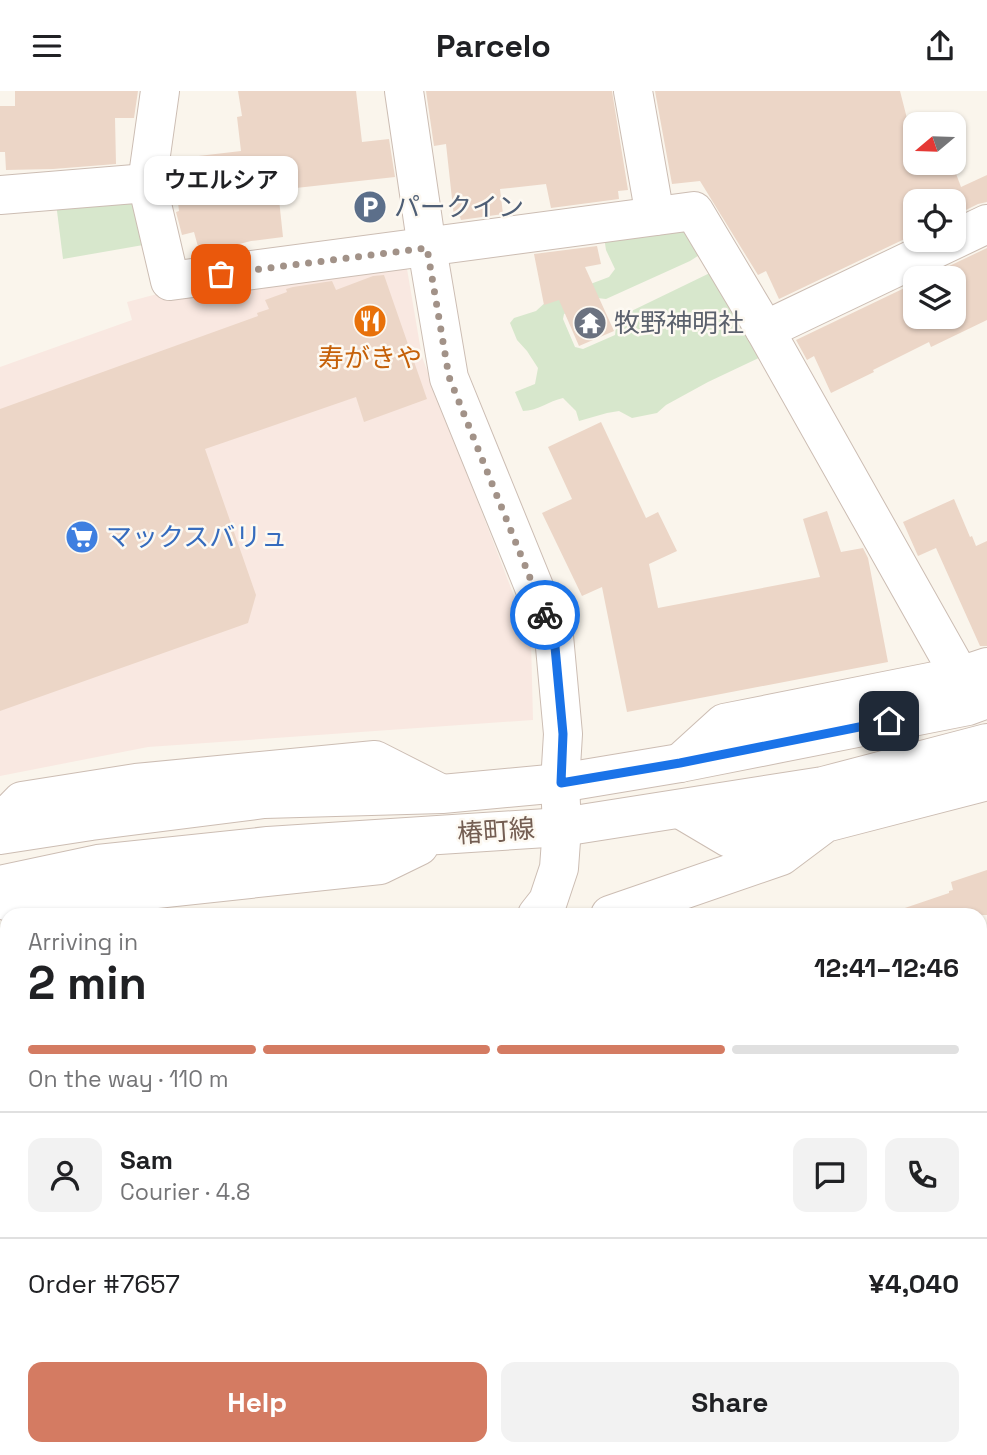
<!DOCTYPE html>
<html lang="en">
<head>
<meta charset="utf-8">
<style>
	:root { --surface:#fff; --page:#f2f2f2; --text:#202124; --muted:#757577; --line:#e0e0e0; --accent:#d47b62 }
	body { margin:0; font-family:"Space Grotesk","Noto Sans JP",sans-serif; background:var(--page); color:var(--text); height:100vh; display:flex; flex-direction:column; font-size:26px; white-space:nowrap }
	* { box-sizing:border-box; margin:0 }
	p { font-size:23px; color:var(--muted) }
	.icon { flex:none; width:38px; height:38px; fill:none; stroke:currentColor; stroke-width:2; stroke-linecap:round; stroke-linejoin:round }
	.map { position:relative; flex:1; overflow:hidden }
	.details { position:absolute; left:0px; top:817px; width:987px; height:548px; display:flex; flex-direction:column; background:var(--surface); border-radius:21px 21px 0 0; box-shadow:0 2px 5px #0004 }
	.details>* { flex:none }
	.needle { width:46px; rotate:251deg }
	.controls { position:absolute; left:903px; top:21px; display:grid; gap:14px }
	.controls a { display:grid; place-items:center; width:63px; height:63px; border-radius:14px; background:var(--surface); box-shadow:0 2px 5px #0004; font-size:35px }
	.pin { position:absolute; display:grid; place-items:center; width:60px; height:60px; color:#fff; margin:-30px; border-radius:14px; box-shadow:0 4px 10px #0006 }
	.courier { position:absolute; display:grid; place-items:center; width:70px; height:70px; margin:-35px; border:5px solid #1a73e8; border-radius:50%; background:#fff; color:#222; box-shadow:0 2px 9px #0007 }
	.bubble { position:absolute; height:49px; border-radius:14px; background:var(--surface); box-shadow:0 2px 5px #0004; font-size:23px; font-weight:600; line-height:49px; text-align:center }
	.headline em { font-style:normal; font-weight:600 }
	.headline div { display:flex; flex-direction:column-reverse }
	.headline { display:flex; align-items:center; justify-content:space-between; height:119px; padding:0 28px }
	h1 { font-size:46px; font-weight:600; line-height:52px }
	.bar { display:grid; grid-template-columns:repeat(4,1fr); gap:10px 7px; align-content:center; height:84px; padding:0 28px }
	.bar i { height:9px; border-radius:5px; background:var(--line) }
	.bar .current { background:var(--accent) }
	.bar p { grid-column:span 4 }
	.line { display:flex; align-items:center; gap:18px; padding:0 28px; border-top:2px solid var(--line) }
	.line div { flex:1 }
	.round { display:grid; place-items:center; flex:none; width:74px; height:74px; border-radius:14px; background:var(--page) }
	.action { display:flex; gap:14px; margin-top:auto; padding:14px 28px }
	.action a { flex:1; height:80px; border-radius:14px; background:var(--accent); color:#fff; font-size:28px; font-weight:600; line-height:80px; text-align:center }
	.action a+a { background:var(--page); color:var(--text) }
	header { display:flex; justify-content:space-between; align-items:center; height:91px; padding:0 28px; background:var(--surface); font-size:32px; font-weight:600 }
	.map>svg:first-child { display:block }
</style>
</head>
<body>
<header><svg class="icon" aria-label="menu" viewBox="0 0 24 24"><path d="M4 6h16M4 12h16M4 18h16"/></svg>Parcelo<svg class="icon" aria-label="share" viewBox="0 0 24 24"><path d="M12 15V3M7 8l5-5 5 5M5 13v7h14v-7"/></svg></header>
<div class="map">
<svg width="987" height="1364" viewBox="0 0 987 1364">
	<rect width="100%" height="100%" fill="#faf5ec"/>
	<path fill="#f9e8e1" d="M 406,172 L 422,266 L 531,549 L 533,629 L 148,656 L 0,685 L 0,276 L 132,229 L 127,211 L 161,202 Z"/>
	<path fill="#f7e0e3" d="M 278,1358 L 778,1358 L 780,1364 L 281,1364 Z"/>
	<g fill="#d7e7cc">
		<path d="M 129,108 L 140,118 L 149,153 L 63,168 L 56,112 Z"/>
		<path d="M 680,131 L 704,161 L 690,170 L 606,208 L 597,207 L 564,223 L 563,228 L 575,256 L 583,258 L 615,244 L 617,227 L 714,180 L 765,264 L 708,291 L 666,314 L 657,322 L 632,327 L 619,320 L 607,322 L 579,330 L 576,320 L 563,307 C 549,310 537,320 523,320 L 515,301 L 535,293 L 538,277 L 527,260 L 517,249 L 510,232 L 514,227 L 536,220 L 548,209 L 609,186 L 615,178 L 606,159 L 604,146 Z"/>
	</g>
	<g fill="#ecd6c7">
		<path d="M 15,0 L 138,0 L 134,27 L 115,27 L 116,73 L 53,78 L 6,79 L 5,61 L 0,61 L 0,15 L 15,15 Z"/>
		<path d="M 238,0 L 356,0 L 362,51 L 389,48 L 395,86 L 278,99 L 283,146 L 251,150 L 200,163 L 194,141 L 182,144 L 176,121 L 179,120 L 173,68 L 241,60 L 237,26 L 242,25 Z"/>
		<path d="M 426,0 L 612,0 L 628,99 L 618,100 L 619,108 L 551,117 L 546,93 L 500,98 L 503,123 L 461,129 L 460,126 L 454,126 L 446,53 L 434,55 Z"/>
		<path d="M 655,0 L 900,0 L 915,59 L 915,72 L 952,72 L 961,96 L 987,84 L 987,111 L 978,113 L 954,125 L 954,110 L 915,110 L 915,143 L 779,208 L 766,180 L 758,184 L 700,90 L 672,93 Z"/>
		<path d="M 597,155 L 601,173 L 585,176 L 614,240 L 579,255 L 559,209 L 544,214 L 534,163 Z"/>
		<path d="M 987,157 L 987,229 L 931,256 L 929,251 L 873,279 L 874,281 L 831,302 L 814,265 L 807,269 L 796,249 L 915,192 L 915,226 L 954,226 L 954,187 L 924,187 Z"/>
		<path d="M 384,184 L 427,308 L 364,331 L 356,306 L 205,358 L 256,504 L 248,532 L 0,620 L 0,318 L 258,225 L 257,222 L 269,218 L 265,209 L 287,201 L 286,198 L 293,196 L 332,190 L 336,199 L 373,185 Z"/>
		<path d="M 601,331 L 646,427 L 658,421 L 677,460 L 649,473 L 658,517 L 820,486 L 803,428 L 827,420 L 841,461 L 863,457 L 868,467 L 888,571 L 627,621 L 602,496 L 582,505 L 542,422 L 572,408 L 548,356 Z"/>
		<path d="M 954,408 L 970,446 L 972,445 L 976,455 L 987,450 L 987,555 L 980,555 L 936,457 L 918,465 L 903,431 Z"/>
		<path d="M 987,779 L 987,824 L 897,824 L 896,820 L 949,802 L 949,800 L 953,799 L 951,791 Z"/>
	</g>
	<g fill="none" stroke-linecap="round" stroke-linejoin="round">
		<defs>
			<g id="minor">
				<path d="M 160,0 L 147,92 L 170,190 L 694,120 L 765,239 L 960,585"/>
				<path d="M 404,0 L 427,157 L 449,287 L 554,545 L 563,643 L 560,692 L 562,736 L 559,777 L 548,810 L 537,824"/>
				<path d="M 633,0 L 655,125"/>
				<path d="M 0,104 L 147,92"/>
				<path d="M 765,239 L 987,133"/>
				<path d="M 680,672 L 724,632 L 960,585 L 987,576"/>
				<path d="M 680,718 L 729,747 L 819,733"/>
				<path d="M 0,732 L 22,710 L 136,692 L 375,669 L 440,702"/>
				<path d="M 0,744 L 91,730 L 264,708 L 442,703 L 560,692 L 680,672 L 968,615 L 987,608"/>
				<path d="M 0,794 L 98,773 L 268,755 L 562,736 L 823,695 L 987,652"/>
				<path d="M 0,808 L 39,821 L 156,798 L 380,774 L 419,755"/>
				<path d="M 610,824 L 781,765 L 825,732 L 987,690"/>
				<path d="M 0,1038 L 7,1035"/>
				<path d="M 0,1088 L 7,1103"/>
				<path d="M 132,1358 L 135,1364"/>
				<path d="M 789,1358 L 791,1364"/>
			</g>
		</defs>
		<use href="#minor" stroke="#ccbdb3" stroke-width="40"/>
		<use href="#minor" stroke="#fff" stroke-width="38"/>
	</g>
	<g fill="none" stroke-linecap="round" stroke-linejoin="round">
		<path stroke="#a29288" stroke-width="7" stroke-dasharray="0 12.6" d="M 221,183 L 427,157 L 449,286 L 545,524"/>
		<path stroke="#1a73e8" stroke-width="9" d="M 545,524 L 554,545 L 563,643 L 561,692 L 680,672 L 889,630"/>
	</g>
	<defs>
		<symbol id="parking-disc" viewBox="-11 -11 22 22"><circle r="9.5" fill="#5c6f8a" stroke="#fdf9f2"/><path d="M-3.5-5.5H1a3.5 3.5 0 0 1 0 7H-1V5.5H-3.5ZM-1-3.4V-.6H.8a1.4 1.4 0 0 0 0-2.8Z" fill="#fff"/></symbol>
		<symbol id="restaurant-disc" viewBox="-11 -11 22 22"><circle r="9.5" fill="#e8710a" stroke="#fdf9f2"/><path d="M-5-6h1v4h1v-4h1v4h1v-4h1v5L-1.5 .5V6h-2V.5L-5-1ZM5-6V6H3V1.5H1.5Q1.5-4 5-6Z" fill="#fff"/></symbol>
		<symbol id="temple-disc" viewBox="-11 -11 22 22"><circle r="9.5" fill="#6b7280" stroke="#fdf9f2"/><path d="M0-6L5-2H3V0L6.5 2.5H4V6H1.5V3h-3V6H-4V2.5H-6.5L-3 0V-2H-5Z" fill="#fff"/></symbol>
		<symbol id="supermarket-disc" viewBox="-11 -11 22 22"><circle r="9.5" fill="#3f7fe0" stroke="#fdf9f2"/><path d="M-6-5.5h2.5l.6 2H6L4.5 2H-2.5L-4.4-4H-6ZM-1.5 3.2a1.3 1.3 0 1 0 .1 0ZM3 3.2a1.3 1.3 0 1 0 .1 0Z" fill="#fff"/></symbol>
	</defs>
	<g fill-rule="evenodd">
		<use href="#parking-disc" x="351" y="97" width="38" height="38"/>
		<use href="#restaurant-disc" x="351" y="211" width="38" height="38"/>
		<use href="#temple-disc" x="571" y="213" width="38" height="38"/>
		<use href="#supermarket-disc" x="63" y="427" width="38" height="38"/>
	</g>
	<g text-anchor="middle" stroke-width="5" stroke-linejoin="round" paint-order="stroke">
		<g font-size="26" fill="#4e5e75" stroke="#fdf9f2" text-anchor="start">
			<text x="394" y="125">パークイン</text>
		</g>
		<g font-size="26" fill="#5b616d" stroke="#fdf9f2" text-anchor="start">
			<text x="614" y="241">牧野神明社</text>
		</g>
		<g font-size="26" fill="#c56008" stroke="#fdf9f2">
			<text x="370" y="276">寿がきや</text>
		</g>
		<g font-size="26" fill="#366cbe" stroke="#fdf9f2" text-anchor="start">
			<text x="106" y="455">マックスバリュ</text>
		</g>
		<g font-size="26" fill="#735d52" stroke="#fdf9f2">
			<text transform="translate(496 740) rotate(-4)" y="9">椿町線</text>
		</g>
	</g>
</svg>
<div class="controls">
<a><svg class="needle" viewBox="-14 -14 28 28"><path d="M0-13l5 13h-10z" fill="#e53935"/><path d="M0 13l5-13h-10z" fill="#757577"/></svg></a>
<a><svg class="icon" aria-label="locate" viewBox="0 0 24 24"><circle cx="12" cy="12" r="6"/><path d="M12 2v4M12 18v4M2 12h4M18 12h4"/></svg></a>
<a><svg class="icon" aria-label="layers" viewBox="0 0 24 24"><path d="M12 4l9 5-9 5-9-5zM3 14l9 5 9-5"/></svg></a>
</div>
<div class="pin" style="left:221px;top:183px;background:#ea580c"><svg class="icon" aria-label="bag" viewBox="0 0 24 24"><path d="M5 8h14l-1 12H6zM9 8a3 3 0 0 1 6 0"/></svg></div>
<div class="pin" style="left:889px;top:630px;background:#1f2937"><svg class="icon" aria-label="home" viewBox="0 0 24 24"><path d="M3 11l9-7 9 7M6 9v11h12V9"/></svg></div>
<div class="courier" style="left:545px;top:524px"><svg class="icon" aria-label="bike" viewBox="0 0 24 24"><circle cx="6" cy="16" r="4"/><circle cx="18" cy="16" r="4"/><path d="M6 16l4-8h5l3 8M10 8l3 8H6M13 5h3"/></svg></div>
<div class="bubble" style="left:144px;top:65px;width:154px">ウエルシア</div>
<section class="details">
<div class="headline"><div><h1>2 min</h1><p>Arriving in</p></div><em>12:41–12:46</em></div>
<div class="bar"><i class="current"></i><i class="current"></i><i class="current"></i><i></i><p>On the way · 110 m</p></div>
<div class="line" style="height:126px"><a class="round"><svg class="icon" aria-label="person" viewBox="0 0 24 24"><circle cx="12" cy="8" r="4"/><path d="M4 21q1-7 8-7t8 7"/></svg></a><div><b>Sam</b><p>Courier · 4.8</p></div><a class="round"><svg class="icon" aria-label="chat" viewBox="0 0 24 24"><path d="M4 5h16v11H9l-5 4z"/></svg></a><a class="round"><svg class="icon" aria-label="phone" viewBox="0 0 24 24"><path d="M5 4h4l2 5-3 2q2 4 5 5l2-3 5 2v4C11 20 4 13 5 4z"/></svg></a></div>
<div class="line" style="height:91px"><div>Order #7657</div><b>¥4,040</b></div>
<div class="action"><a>Help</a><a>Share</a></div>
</section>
</div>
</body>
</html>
